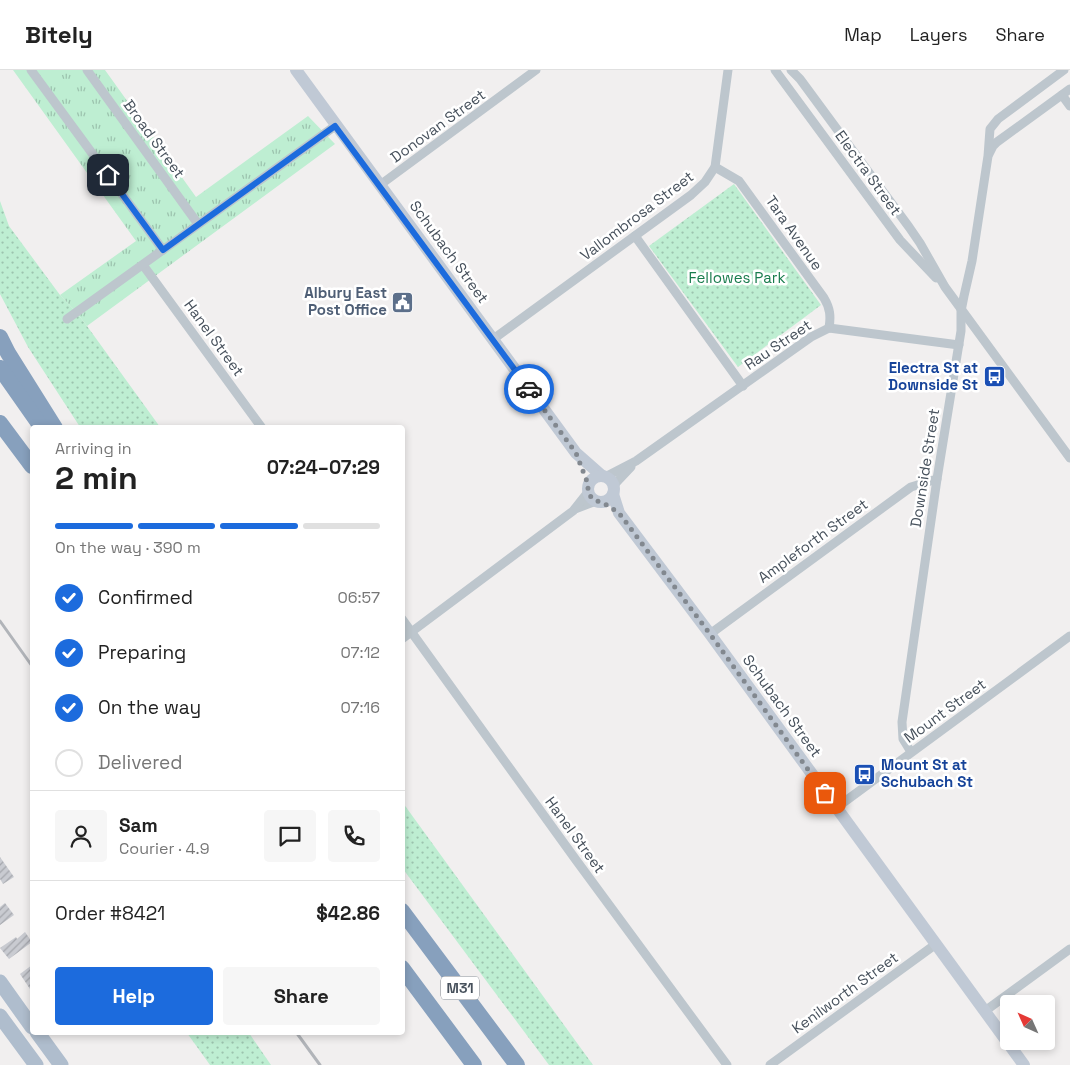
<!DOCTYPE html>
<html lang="en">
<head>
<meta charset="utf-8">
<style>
	:root { --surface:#fff; --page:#f6f6f6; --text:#222; --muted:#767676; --line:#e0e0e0; --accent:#1c6bdd }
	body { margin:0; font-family:"Space Grotesk",sans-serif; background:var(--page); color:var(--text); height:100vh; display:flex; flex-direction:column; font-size:19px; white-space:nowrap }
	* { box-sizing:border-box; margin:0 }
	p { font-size:16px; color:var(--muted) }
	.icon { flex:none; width:28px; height:28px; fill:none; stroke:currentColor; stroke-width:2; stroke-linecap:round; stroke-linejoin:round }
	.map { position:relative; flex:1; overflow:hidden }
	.sheet { position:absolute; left:30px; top:355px; width:375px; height:610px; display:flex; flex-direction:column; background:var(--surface); border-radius:5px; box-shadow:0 2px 8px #0003 }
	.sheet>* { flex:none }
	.needle { width:32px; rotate:315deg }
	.tools { position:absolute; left:1000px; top:925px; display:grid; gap:10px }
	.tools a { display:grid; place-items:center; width:55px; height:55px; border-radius:5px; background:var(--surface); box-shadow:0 2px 8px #0003; font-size:25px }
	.pin { position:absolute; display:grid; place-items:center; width:42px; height:42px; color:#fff; margin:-21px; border-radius:10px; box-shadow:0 2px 8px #0006 }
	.courier { position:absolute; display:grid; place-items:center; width:50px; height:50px; margin:-25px; border:4px solid #1c6bdd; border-radius:50%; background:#fff; color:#222; box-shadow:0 1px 6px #0007 }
	.overview em { font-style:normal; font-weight:700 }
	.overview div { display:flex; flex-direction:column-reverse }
	.overview { display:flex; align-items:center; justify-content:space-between; height:85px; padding:0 25px }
	h1 { font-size:32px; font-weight:700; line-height:38px }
	.bar { display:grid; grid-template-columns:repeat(4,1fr); gap:8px 5px; align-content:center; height:60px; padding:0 25px }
	.bar i { height:6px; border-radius:4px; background:var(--line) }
	.bar .selected { background:var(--accent) }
	.bar p { grid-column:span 4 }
	.line { display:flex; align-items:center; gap:12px; padding:0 25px; border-top:1px solid var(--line) }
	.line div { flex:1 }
	.round { display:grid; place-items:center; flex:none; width:52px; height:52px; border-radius:5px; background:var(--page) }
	ol { padding:0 25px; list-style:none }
	li { display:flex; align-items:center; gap:15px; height:55px }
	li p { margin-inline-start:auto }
	li .icon { padding:5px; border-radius:50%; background:var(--accent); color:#fff; stroke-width:4 }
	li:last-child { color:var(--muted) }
	li i { width:28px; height:28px; border:2px solid var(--line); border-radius:50% }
	.primary-button { display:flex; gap:10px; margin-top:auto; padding:10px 25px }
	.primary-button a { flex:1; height:58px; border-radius:5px; background:var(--accent); color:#fff; font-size:20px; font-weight:700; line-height:58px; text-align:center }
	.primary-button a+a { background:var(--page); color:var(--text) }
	header { display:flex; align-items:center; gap:30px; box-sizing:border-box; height:70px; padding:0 25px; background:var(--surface); border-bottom:1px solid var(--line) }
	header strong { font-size:24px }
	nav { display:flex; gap:28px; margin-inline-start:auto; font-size:18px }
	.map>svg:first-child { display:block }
</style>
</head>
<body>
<header>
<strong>Bitely</strong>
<nav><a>Map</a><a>Layers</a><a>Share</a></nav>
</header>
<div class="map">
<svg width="1070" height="995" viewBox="0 0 1070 995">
	<defs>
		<pattern id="grass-tufts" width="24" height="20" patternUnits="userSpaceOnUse" patternTransform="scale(1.25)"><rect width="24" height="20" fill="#beeed2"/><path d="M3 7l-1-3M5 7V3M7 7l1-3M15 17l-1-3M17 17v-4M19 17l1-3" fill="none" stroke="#9cc3ae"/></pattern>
		<pattern id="park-dots" width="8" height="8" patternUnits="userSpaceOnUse" patternTransform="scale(1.25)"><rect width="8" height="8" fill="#beeed2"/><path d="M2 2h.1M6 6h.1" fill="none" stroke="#9cc3ae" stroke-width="1.8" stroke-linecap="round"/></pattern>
		<pattern id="building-hatch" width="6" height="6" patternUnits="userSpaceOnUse" patternTransform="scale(1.25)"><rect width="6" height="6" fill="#c9cbd1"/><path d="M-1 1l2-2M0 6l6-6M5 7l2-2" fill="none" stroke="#a5a7ad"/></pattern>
	</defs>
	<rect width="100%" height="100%" fill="#f1efef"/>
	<path fill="url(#grass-tufts)" d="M 13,0 L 105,0 L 196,127 L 308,46 L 335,74 L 87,256 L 77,243 L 60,225 L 136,171 Z"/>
	<g fill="url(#park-dots)">
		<path d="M 734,114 L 821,235 L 738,297 L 649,176 Z"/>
		<path d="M 0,131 L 9,156 L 60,225 L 77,243 L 87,256 L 160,357 L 80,357 L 28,277 L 0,224 Z"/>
		<path d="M 403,733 L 593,995 L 549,995 L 403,799 Z"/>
		<path d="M 187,963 L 249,963 L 271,995 L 210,995 Z"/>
	</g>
	<g fill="url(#building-hatch)">
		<path d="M 0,787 L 14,807 L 3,814 L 0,809 Z"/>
		<path d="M 5,833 L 14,845 L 0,855 L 0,837 Z"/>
		<path d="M 25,862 L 32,872 L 9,889 L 0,878 L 16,867 L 17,869 Z"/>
		<path d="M 32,895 L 32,922 L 20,904 Z"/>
	</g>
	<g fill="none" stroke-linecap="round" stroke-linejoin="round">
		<g stroke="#bdc6cd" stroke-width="9">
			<path d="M 31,0 L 163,180"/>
			<path d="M 87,0 L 198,154"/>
			<path d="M 775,0 L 900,170 L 936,208"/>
			<path d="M 791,0 L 800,9 L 909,157 L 920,173 L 945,217 L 1070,388"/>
			<path d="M 1062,25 L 1070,36"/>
			<path d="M 989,84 L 993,76 L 997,72 L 1070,19"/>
			<path d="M 715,97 L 739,111 L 824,228 C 830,238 831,246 829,258"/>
			<path d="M 380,115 L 536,0"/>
			<path d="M 635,166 L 743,316"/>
			<path d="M 143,195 L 262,358"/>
			<path d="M 67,249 L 335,56"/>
			<path d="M 492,270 L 691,125 L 705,112 L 715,97 L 728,0"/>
			<path d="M 607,406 L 636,391 L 811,267 L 829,258 L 959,275"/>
			<path d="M 614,415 L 631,397"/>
			<path d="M 575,439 L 596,431"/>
			<path d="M 402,549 L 576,790 L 727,995"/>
			<path d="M 710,564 L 911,417 L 937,409"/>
			<path d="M 402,569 L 573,441 L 588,422"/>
			<path d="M 911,682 L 903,669 L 902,652 L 937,409 L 961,261 L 961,241 L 964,226 L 972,191 L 988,86 L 990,59 L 998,49 L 1064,0"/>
			<path d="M 836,738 L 1070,566"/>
			<path d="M 985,941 L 1070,879"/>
			<path d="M 770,995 L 936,874"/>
		</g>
		<g stroke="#c0c9d5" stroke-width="12">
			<path d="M 296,0 L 576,383 L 601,405"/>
			<circle cx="601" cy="419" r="13"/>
			<path d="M 613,424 L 619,443 L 710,564 L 1024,995"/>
		</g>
		<g stroke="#afbdcd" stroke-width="15">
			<path d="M 0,912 L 32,957"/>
			<path d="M 0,946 L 36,995"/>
			<path d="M 37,962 L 61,995"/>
		</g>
		<g stroke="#87a0bd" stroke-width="16">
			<path d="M 0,267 L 8,283 L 55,358"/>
			<path d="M 0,298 L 42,358"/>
			<path d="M 0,353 L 32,396"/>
			<path d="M 402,841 L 517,995"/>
			<path d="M 402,898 L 474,995"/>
		</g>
		<g stroke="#b1b4b9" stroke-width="3">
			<path d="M 0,551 L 32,596"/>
			<path d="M 296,962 L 320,995"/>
		</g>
	</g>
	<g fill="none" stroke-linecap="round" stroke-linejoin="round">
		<path stroke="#82888f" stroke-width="5" stroke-dasharray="0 9" d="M 529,319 L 576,383 L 588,414 L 588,420 L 589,425 L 596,431 L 602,432 L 619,443 L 710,564 L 825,723"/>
		<path stroke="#1c6bdd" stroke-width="6" d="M 108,105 L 163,180 L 335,56 L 529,319"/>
	</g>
	<defs>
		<symbol id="civic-square" viewBox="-11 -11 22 22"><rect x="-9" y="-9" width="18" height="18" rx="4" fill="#5c6f8a" stroke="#fff"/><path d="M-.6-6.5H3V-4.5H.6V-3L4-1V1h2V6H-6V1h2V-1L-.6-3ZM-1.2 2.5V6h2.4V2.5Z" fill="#fff"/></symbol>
		<symbol id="bus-square" viewBox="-11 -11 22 22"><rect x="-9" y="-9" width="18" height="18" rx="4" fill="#1a4fb4" stroke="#fff"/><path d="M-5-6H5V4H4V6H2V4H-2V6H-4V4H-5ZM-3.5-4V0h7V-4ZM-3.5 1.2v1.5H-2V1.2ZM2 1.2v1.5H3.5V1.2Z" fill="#fff"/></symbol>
	</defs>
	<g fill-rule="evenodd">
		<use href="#civic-square" x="390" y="220" width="25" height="25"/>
		<use href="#bus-square" x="982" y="294" width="25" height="25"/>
		<use href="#bus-square" x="852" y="692" width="25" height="25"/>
	</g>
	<g text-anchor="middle" stroke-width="5" stroke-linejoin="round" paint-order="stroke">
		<rect fill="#fff" stroke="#7e858d" stroke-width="1" x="441" y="906.5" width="38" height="23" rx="4"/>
		<g font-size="14" font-weight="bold" fill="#47515c">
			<text x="460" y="923">M31</text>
		</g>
		<g font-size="15" fill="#47515c" stroke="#fff">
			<text transform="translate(438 56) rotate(-36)" y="5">Donovan Street</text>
			<text transform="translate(154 69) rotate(54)" y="5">Broad Street</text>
			<text transform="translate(868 103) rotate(54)" y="5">Electra Street</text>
			<text transform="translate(637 146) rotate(-37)" y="5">Vallombrosa Street</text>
			<text transform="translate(794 163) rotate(55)" y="5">Tara Avenue</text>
			<text transform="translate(449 182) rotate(54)" y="5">Schubach Street</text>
			<text transform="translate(214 268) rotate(54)" y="5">Hanel Street</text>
			<text transform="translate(778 275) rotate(-34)" y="5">Rau Street</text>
			<text transform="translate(925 398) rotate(-81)" y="5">Downside Street</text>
			<text transform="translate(813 471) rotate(-36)" y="5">Ampleforth Street</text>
			<text transform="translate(782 636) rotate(54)" y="5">Schubach Street</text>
			<text transform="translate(945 641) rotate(-36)" y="5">Mount Street</text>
			<text transform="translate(575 765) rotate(54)" y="5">Hanel Street</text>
			<text transform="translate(845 923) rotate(-36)" y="5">Kenilworth Street</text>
		</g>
		<g font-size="15" fill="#197c4d" stroke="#fff">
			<text x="737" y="213">Fellowes Park</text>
		</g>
		<g font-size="15" font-weight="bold" fill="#4e5e75" stroke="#fff" text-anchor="end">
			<text x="387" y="228">Albury East<tspan x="387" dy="17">Post Office</tspan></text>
		</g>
		<g font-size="15" font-weight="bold" fill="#164399" stroke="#fff" text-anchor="end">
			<text x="978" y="303">Electra St at<tspan x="978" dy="17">Downside St</tspan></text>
			<text x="881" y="700" text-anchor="start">Mount St at<tspan x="881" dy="17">Schubach St</tspan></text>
		</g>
	</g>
</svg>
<div class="tools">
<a><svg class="needle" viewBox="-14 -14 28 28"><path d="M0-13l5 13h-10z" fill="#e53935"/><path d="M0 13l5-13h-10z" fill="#767676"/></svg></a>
</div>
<div class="pin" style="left:825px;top:723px;background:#ea580c"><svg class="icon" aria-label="bag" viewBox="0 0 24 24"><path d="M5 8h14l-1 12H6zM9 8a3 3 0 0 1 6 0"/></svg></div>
<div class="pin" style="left:108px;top:105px;background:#1f2937"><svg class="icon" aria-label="home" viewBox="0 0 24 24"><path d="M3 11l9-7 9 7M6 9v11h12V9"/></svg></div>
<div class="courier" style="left:529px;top:319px"><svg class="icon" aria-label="car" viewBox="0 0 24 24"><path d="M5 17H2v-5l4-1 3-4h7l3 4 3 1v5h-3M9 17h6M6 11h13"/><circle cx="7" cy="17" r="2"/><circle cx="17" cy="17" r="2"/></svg></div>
<section class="sheet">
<div class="overview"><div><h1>2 min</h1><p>Arriving in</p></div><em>07:24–07:29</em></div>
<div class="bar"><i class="selected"></i><i class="selected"></i><i class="selected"></i><i></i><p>On the way · 390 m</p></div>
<ol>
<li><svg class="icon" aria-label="check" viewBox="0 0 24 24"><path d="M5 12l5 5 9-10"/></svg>Confirmed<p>06:57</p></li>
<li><svg class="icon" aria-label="check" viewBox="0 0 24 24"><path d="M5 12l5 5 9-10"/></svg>Preparing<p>07:12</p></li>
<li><svg class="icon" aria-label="check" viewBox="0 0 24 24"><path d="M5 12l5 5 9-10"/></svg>On the way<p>07:16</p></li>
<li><i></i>Delivered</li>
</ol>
<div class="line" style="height:90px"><a class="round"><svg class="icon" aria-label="person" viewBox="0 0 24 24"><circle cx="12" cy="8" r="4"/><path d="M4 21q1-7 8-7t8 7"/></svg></a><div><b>Sam</b><p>Courier · 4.9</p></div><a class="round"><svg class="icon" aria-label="chat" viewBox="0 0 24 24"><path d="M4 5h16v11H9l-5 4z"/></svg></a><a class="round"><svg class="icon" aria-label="phone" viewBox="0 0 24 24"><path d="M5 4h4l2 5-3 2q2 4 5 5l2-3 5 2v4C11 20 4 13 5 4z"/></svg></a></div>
<div class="line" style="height:65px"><div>Order #8421</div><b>$42.86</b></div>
<div class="primary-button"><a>Help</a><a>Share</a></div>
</section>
</div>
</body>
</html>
